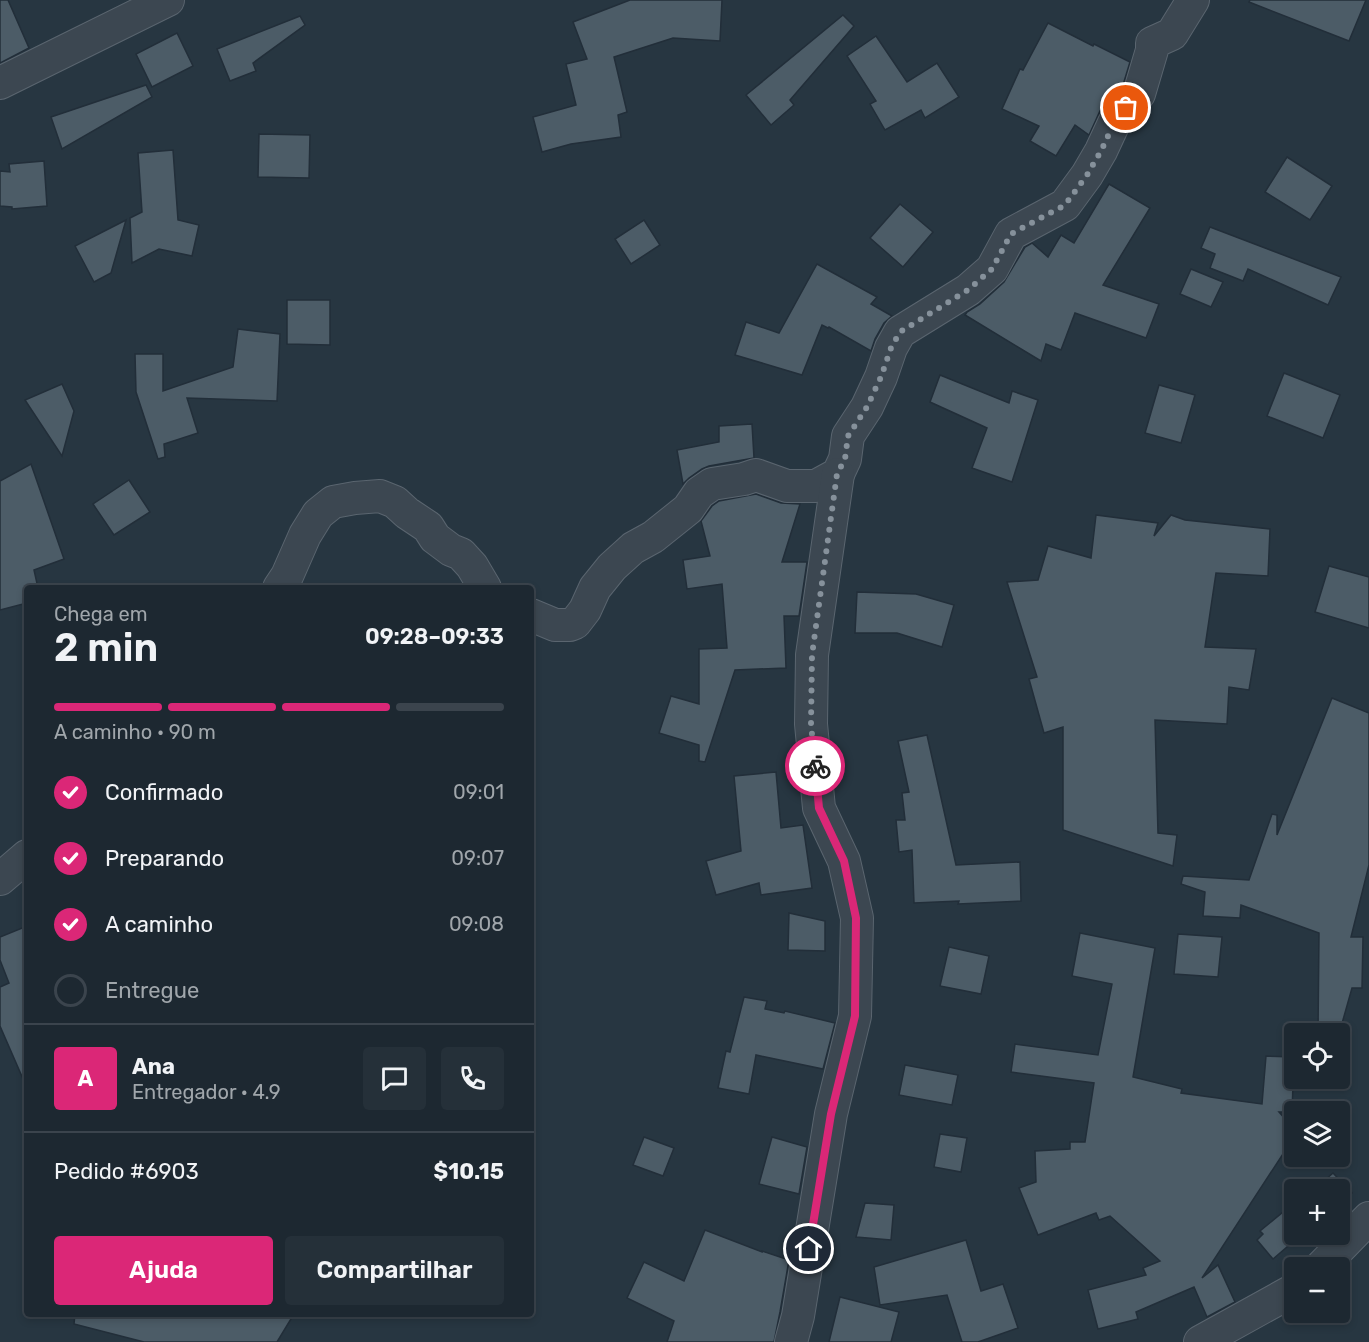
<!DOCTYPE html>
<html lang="pt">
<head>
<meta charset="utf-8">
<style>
	:root { --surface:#1d2831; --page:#253039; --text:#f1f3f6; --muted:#a0a6ab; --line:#3b444d; --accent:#db2777 }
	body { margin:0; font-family:Rubik,sans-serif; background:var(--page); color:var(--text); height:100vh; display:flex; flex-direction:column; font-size:22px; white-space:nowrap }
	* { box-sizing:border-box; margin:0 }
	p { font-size:20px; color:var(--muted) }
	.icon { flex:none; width:33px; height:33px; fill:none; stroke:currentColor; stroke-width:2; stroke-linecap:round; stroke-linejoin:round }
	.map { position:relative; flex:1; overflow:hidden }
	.panel { position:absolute; left:24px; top:585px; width:510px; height:732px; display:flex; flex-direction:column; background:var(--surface); border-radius:6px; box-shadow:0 3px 9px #0003,0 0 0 2px var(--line) }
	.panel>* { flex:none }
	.buttons { position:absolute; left:1284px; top:1023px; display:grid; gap:12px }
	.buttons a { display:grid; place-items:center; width:66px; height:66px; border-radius:6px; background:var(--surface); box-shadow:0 3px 9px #0003,0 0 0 2px var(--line); font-size:30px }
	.pin { position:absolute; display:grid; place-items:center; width:51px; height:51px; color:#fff; margin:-26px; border:3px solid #fff; border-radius:50%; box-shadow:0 2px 6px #0007 }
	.courier { position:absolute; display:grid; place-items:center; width:60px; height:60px; margin:-30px; border:4px solid #db2777; border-radius:50%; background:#fff; color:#222; box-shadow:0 2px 8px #0007 }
	.head em { font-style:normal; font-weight:600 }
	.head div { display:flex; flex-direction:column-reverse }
	.head { display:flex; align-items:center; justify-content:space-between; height:102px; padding:0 30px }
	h1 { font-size:39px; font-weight:600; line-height:45px }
	.bar { display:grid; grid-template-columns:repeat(4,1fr); gap:9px 6px; align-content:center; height:72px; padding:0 30px }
	.bar i { height:8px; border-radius:4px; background:var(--line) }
	.bar .active { background:var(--accent) }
	.bar p { grid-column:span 4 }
	.line { display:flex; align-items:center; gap:15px; padding:0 30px; border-top:2px solid var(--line) }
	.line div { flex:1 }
	.round { display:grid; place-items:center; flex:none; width:63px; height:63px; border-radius:6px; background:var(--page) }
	ol { padding:0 30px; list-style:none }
	li { display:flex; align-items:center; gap:18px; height:66px }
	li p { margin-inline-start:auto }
	li .icon { padding:6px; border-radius:50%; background:var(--accent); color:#fff; stroke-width:4 }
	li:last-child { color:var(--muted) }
	li i { width:33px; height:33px; border:3px solid var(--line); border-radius:50% }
	.cta { display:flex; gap:12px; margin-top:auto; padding:12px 30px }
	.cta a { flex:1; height:69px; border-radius:6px; background:var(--accent); color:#fff; font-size:24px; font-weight:600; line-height:69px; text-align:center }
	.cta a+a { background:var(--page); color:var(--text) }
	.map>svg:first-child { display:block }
</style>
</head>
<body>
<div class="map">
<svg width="1369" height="1342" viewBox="0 0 1369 1342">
	<rect width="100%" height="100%" fill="#273641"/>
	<g fill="#4c5c67" stroke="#222e39" stroke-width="1.5">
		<path d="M 0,0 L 8,0 L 29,48 L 0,63 Z"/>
		<path d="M 630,0 L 722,0 L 720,41 L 673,38 L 614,57 L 627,112 L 618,115 L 621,137 L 571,144 L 542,152 L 533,117 L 576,105 L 566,64 L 587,59 L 573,22 Z"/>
		<path d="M 1250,0 L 1366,0 L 1349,41 L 1249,2 Z"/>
		<path d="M 843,15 L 854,26 L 790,100 L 794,105 L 771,125 L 746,95 Z"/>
		<path d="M 300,16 L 305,25 L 253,63 L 256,71 L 230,81 L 217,49 Z"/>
		<path d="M 1048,23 L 1093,46 L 1094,44 L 1130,62 L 1123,85 L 1100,111 L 1089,135 L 1075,125 L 1056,156 L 1030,141 L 1039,126 L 1002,109 L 1020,69 L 1023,70 Z"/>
		<path d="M 177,33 L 193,66 L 152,87 L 136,54 Z"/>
		<path d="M 876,36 L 907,82 L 937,63 L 959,97 L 925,118 L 921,110 L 885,130 L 870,104 L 876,101 L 847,56 Z"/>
		<path d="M 146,85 L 152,97 L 62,149 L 51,117 Z"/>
		<path d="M 259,134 L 310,135 L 309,178 L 258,177 Z"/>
		<path d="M 173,150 L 178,220 L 199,225 L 192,256 L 159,249 L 132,263 L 130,218 L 142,212 L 138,153 Z"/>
		<path d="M 1287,157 L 1332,186 L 1310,220 L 1265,192 Z"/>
		<path d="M 44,161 L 47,206 L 12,209 L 12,207 L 0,206 L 0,171 L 10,172 L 9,164 Z"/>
		<path d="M 1109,184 L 1150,208 L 1103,285 L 1159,304 L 1146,338 L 1075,313 L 1061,350 L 1046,344 L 1041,361 L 965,315 L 967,312 L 980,304 L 1004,282 L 1025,247 L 1032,243 L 1048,257 L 1061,235 L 1074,243 Z"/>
		<path d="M 900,204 L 933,232 L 903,267 L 870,238 Z"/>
		<path d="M 126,220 L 111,273 L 94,282 L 75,246 Z"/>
		<path d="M 644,220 L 660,245 L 631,264 L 615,239 Z"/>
		<path d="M 1210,227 L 1341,277 L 1328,305 L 1248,269 L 1243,281 L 1210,268 L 1215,254 L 1201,248 Z"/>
		<path d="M 817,264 L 877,297 L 871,304 L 892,316 L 884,323 L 875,339 L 871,351 L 829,327 L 828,328 L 822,325 L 802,375 L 735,355 L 746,322 L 779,333 Z"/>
		<path d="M 1191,269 L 1223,282 L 1211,307 L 1180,294 Z"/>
		<path d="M 287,300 L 330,300 L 330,345 L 287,344 Z"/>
		<path d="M 238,329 L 280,334 L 277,401 L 187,398 L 198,433 L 164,444 L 165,457 L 158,459 L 136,392 L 135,354 L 163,354 L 163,391 L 233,367 Z"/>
		<path d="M 1284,373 L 1340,395 L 1323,438 L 1267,416 Z"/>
		<path d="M 940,375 L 1009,403 L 1012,391 L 1038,400 L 1012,482 L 972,468 L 987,428 L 930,402 Z"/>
		<path d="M 62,384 L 74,411 L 62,456 L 25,400 Z"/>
		<path d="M 1159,385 L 1195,395 L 1181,443 L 1145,433 Z"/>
		<path d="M 752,424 L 754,458 L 709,466 L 702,469 L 689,478 L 683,484 L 677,450 L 719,442 L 719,426 Z"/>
		<path d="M 31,464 L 64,559 L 34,570 L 38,588 L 27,588 L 27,603 L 0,610 L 0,481 Z"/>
		<path d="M 129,480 L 150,512 L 114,535 L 93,504 Z"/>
		<path d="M 756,494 L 781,503 L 800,504 L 782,562 L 807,562 L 799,616 L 784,616 L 786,668 L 735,670 L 705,762 L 699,761 L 699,745 L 659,733 L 671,696 L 699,704 L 699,649 L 727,648 L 722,584 L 687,589 L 683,560 L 710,556 L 701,521 L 712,506 L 719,501 Z"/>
		<path d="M 1096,515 L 1158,523 L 1154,536 L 1171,515 L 1185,520 L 1270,529 L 1268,576 L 1216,573 L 1205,647 L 1256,649 L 1249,690 L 1229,687 L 1227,724 L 1155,720 L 1158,833 L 1177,835 L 1173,866 L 1063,830 L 1063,727 L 1044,733 L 1029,679 L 1037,677 L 1007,582 L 1038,580 L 1048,546 L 1091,558 Z"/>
		<path d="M 1329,566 L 1369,577 L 1369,628 L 1315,612 Z"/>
		<path d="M 857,592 L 916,594 L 954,605 L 942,647 L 897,633 L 855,633 Z"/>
		<path d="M 1332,698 L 1369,713 L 1369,865 L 1351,937 L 1363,937 L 1362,988 L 1352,988 L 1339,1034 L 1318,1034 L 1319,933 L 1241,905 L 1240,918 L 1203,916 L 1205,892 L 1181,884 L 1183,876 L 1249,880 L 1272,814 L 1277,815 L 1277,835 Z"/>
		<path d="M 927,735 L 956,865 L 1020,862 L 1021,901 L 958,904 L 959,901 L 914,903 L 912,850 L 899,852 L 896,820 L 905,820 L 902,793 L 909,792 L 898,741 Z"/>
		<path d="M 776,772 L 781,828 L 803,825 L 812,888 L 761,895 L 759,883 L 716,895 L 706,861 L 741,851 L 734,776 Z"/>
		<path d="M 789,913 L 825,921 L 825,951 L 788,950 Z"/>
		<path d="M 27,926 L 27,1088 L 0,1026 L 0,987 L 9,983 L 0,960 L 0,937 Z"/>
		<path d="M 1080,933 L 1155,948 L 1133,1077 L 1182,1089 L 1181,1093 L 1262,1104 L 1266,1056 L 1294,1057 L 1292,1112 L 1279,1112 L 1294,1129 L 1294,1137 L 1202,1278 L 1218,1265 L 1235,1302 L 1207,1317 L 1194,1287 L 1136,1312 L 1138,1319 L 1098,1329 L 1088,1290 L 1146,1275 L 1143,1268 L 1160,1261 L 1110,1216 L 1099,1220 L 1096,1213 L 1038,1235 L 1019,1188 L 1036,1182 L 1035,1151 L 1070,1149 L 1070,1142 L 1085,1142 L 1094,1083 L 1011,1072 L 1015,1044 L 1098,1055 L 1112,984 L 1072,976 Z"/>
		<path d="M 1178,934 L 1222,937 L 1218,977 L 1174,974 Z"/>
		<path d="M 949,947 L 989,956 L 981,994 L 940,986 Z"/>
		<path d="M 744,997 L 767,1001 L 765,1009 L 784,1013 L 785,1011 L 835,1023 L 823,1069 L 756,1055 L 749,1094 L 718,1088 L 726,1051 L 730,1052 Z"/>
		<path d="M 905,1065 L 958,1075 L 952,1105 L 899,1095 Z"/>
		<path d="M 940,1134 L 967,1138 L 961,1172 L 934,1167 Z"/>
		<path d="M 644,1137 L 674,1148 L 663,1176 L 633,1165 Z"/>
		<path d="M 772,1137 L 807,1147 L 799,1194 L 759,1184 Z"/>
		<path d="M 1333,1173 L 1352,1193 L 1340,1204 L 1340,1190 L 1314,1190 Z"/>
		<path d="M 865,1203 L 894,1205 L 891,1240 L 856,1237 Z"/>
		<path d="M 1294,1203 L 1294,1234 L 1302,1234 L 1273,1259 L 1257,1240 L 1263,1234 L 1260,1231 Z"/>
		<path d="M 705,1230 L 762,1252 L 762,1251 L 789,1260 L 780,1312 L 774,1342 L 667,1342 L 674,1321 L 627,1298 L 644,1262 L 684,1281 Z"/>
		<path d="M 966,1240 L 981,1291 L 1003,1284 L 1018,1328 L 978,1342 L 962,1342 L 947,1295 L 880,1305 L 874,1267 Z"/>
		<path d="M 840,1297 L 899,1312 L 891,1342 L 829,1342 Z"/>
		<path d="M 75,1314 L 294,1314 L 277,1342 L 144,1342 L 74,1324 Z"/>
	</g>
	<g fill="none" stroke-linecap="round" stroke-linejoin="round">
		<defs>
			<g id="street">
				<path d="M 0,83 L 168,0"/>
				<path d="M 279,588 L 287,576 L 305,535 L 318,514 L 333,502 L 355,498 L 380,496 L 395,502 L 407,513 L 428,527 L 435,538 L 451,550 L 461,554 L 472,566 L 485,588"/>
				<path d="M 531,615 L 555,625 L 570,625 L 575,623 L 585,610 L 595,588 L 612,567 L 633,548 L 653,537 L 688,509 L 699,493 L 712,484 L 744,479 L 756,475 L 787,486 L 816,486 L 838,474 L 845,459 L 848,436 L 867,407 L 881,377 L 891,348 L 900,332 L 968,290 L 992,269 L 1011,234 L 1065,205 L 1087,175 L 1101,151 L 1114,123 L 1139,94 L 1152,50 L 1152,43 L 1172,34 L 1193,0"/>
				<path d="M 0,879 L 27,856"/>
				<path d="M 1320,1268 L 1369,1218"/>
				<path d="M 791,1342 L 798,1316 L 831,1114 L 855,1016 L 857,918 L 844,861 L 819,808 L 811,724 L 812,655 L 838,474"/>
				<path d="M 1200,1342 L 1294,1290"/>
			</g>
		</defs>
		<use href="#street" stroke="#5a656f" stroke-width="34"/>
		<use href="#street" stroke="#3c4751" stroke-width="32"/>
	</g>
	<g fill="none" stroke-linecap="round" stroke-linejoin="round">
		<path stroke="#86919b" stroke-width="6" stroke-dasharray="0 10.8" d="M 815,766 L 811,724 L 812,655 L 837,474 L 845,459 L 848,436 L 867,407 L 881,377 L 891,348 L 900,332 L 968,290 L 992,269 L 1011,234 L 1065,205 L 1087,175 L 1101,151 L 1114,123 L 1126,108"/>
		<path stroke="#db2777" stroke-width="8" d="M 809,1249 L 831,1114 L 855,1016 L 856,918 L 844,861 L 819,808 L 815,766"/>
	</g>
</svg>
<div class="buttons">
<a><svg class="icon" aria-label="locate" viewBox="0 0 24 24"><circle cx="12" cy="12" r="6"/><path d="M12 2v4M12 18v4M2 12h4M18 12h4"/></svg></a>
<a><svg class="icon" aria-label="layers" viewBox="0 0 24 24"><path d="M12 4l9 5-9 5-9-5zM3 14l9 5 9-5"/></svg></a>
<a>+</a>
<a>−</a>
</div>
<div class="pin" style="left:1126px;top:108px;background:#ea580c"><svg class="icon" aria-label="bag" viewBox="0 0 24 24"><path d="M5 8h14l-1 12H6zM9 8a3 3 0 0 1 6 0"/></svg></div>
<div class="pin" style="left:809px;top:1249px;background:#1f2937"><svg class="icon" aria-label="home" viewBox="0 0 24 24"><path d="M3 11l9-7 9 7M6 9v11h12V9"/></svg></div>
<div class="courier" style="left:815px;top:766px"><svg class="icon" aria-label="bike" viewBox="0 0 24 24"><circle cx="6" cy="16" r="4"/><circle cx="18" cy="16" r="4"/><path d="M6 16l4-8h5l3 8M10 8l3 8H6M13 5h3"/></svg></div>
<section class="panel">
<div class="head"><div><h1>2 min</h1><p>Chega em</p></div><em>09:28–09:33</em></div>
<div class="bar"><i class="active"></i><i class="active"></i><i class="active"></i><i></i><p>A caminho · 90 m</p></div>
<ol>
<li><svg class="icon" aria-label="check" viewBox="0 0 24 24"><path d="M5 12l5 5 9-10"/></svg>Confirmado<p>09:01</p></li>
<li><svg class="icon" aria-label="check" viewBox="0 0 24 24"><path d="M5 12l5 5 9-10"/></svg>Preparando<p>09:07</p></li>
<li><svg class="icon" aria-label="check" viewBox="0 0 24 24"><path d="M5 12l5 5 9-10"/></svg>A caminho<p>09:08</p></li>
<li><i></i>Entregue</li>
</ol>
<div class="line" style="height:108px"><b class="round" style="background:var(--accent);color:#fff">A</b><div><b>Ana</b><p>Entregador · 4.9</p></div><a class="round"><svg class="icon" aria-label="chat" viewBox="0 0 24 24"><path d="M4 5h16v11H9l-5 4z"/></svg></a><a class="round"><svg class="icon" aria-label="phone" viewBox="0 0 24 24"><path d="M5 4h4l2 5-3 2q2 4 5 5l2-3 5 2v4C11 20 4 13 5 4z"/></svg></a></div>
<div class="line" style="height:78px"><div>Pedido #6903</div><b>$10.15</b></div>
<div class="cta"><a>Ajuda</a><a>Compartilhar</a></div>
</section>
</div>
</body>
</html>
